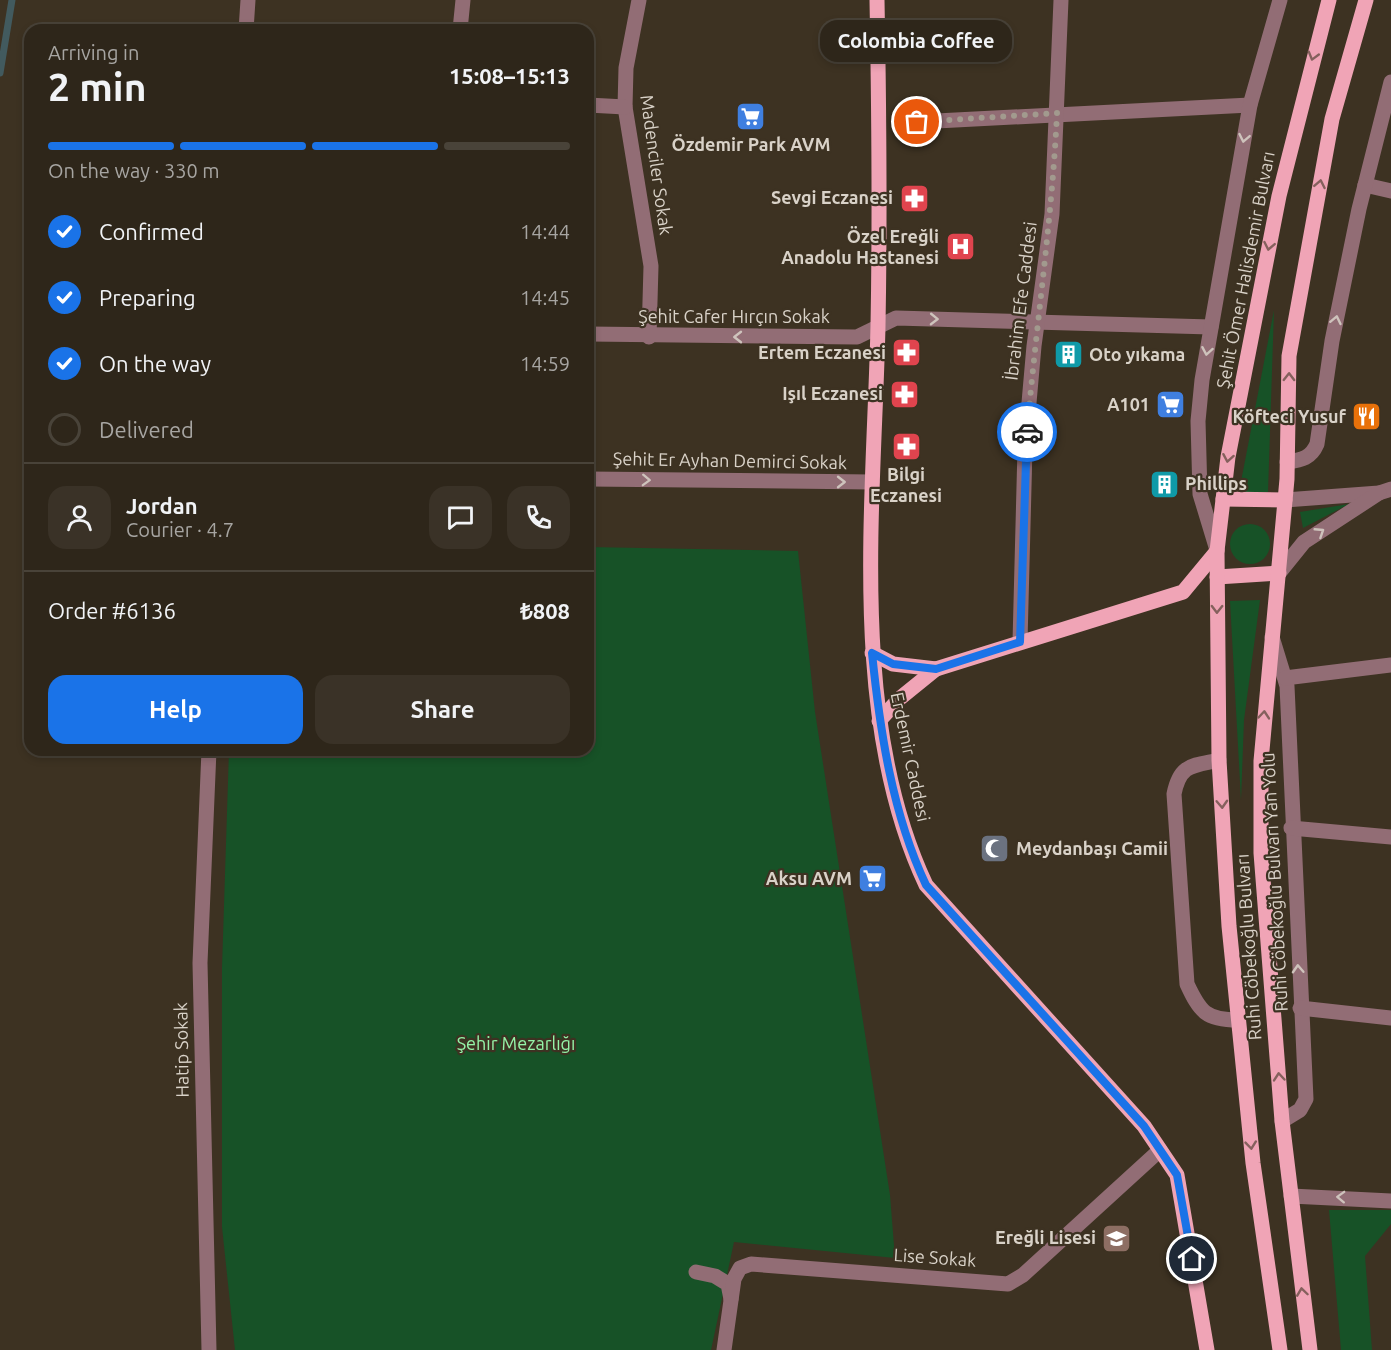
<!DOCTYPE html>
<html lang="en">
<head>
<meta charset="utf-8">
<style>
	:root { --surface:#2e261a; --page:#3a3227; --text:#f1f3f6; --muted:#a7a5a2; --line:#494339; --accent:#1a73e8 }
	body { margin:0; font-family:Ubuntu,sans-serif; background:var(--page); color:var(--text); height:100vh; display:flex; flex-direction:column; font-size:22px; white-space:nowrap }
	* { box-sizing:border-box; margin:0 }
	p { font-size:20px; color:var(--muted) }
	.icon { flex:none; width:33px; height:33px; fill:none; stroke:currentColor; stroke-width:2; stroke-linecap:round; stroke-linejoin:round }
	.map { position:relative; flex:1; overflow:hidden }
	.side { position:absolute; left:24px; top:24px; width:570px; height:732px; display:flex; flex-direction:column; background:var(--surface); border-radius:18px; box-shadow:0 3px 9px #0003,0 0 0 2px var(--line) }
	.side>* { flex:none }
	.pin { position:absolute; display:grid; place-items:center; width:51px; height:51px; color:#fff; margin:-26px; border:3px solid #fff; border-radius:50%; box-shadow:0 2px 6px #0007 }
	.courier { position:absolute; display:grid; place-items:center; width:60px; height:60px; margin:-30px; border:4px solid #1a73e8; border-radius:50%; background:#fff; color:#222; box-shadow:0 2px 8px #0007 }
	.bubble { position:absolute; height:42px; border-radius:18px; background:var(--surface); box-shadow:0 3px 9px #0003,0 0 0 2px var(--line); font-size:20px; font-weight:600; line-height:42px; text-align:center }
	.headline em { font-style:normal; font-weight:600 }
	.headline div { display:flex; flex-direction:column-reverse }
	.headline { display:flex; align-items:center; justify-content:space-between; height:102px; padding:0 24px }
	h1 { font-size:39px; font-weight:600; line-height:45px }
	.bar { display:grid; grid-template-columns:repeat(4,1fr); gap:9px 6px; align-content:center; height:72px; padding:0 24px }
	.bar i { height:8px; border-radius:4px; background:var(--line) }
	.bar .active { background:var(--accent) }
	.bar p { grid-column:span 4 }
	.line { display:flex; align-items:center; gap:15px; padding:0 24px; border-top:2px solid var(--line) }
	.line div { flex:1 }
	.round { display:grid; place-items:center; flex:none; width:63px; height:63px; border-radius:18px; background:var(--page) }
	ol { padding:0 24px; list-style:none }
	li { display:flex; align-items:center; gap:18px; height:66px }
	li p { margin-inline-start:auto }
	li .icon { padding:6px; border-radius:50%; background:var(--accent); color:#fff; stroke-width:4 }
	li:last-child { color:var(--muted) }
	li i { width:33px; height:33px; border:3px solid var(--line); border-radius:50% }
	.primary-button { display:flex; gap:12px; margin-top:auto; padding:12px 24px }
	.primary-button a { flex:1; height:69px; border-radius:18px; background:var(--accent); color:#fff; font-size:24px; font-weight:600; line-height:69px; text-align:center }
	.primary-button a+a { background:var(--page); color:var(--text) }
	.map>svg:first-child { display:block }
</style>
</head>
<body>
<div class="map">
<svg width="1391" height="1350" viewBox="0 0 1391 1350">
	<rect width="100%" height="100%" fill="#3d3222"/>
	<g fill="#175227">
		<path d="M 1274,310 L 1268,492 L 1239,492 Z"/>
		<path d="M 1349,504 L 1303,528 L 1300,512 Z"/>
		<circle cx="1250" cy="544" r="20"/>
		<path d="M 588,547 L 798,551 L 815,712 L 890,1195 L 895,1258 L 734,1242 L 711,1350 L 235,1350 L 222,1227 L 222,968 L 229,750 L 588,750 Z"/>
		<path d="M 1260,600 L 1244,720 L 1241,800 L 1230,601 Z"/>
		<path d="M 1329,1210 L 1391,1210 L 1391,1224 L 1365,1256 L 1372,1350 L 1341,1350 Z"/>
	</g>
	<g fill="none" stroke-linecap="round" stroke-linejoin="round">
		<path stroke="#425a5e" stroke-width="7" d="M 0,73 L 12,0"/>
		<g stroke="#926d75" stroke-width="15">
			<path d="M 639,0 L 626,68 L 625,107 L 651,266 L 649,337"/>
			<path d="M 246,30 L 248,0"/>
			<path d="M 460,30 L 463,0"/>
			<path d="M 588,105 L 625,107"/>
			<path d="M 917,122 L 1250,105"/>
			<path d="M 1365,185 L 1391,191"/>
			<path d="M 588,334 L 857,337 L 896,318 L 1211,327"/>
			<path d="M 1287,462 C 1302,460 1311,458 1317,444 L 1332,341 L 1359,209 L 1391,82"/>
			<path d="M 588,479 L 872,482"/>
			<path d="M 1285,500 L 1379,493 L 1391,489"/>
			<path d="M 1217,550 L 1200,494 L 1198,421 L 1202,380 L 1250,105 L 1280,0"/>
			<path d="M 1279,573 L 1304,542 L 1379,493"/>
			<path d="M 1272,637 L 1287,686 L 1306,1099 L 1300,1110 L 1282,1121"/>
			<path d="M 1020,642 L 1025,448 L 1034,346 L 1052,214 L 1061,0"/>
			<path d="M 1285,678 L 1391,665"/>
			<path d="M 1219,760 C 1192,766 1180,764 1174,794 L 1187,984 C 1200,1012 1206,1020 1238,1020"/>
			<path d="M 1291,828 L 1391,837"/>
			<path d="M 1300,1008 L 1391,1018"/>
			<path d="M 1291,1196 L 1391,1201"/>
			<path d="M 696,1272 L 715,1276 L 728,1284 L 731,1299"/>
			<path d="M 209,1350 L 200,963 L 209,750"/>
			<path d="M 724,1350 L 734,1279 L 740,1268 L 751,1264 L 1008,1284 L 1023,1275 L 1160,1150"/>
		</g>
		<g stroke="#f0a4b6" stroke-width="15">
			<path d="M 877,0 C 879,109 880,217 878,326 C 874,505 848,720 926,885 L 1144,1126 L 1177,1175 L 1207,1350"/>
			<path d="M 1223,499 L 1285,500"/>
			<path d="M 1217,577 L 1279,573"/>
			<path d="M 872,653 L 893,664 L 936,669"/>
			<path d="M 879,721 L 899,699 L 936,669 L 1183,592 L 1217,551"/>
			<path d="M 1280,1350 L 1253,1163 L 1229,926 L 1219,760 L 1217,551 L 1228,457 L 1279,196 L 1329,0"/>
			<path d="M 1310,1350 L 1282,1121 L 1261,853 L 1261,761 L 1287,479 L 1289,356 L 1332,119 L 1366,0"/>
		</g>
	</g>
	<defs><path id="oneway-chevron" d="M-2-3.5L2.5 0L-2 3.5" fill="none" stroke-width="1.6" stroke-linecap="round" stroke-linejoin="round" transform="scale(1.5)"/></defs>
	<g stroke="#85605d">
		<use href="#oneway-chevron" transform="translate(1313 56) rotate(106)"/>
		<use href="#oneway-chevron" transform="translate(1320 184) rotate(-79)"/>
		<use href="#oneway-chevron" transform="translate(1269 246) rotate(101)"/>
		<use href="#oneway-chevron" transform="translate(1289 377) rotate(-89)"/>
		<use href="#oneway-chevron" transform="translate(1228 458) rotate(100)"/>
		<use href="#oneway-chevron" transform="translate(1217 609) rotate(91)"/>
		<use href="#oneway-chevron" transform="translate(1264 715) rotate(-85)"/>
		<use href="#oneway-chevron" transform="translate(1222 804) rotate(87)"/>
		<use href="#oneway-chevron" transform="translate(1279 1077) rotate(-95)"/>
		<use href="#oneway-chevron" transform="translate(1251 1145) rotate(84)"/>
		<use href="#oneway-chevron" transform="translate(1302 1292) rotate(-98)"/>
	</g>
	<g stroke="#cec3bc">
		<use href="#oneway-chevron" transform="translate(1244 138) rotate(101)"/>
		<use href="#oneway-chevron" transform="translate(934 319) rotate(1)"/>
		<use href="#oneway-chevron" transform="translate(1336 320) rotate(-78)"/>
		<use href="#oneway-chevron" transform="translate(738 337) rotate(180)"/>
		<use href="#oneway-chevron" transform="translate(1207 351) rotate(100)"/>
		<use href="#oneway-chevron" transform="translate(646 480) rotate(2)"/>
		<use href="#oneway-chevron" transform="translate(841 482)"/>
		<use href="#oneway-chevron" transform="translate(1320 532) rotate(-33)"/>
		<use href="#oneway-chevron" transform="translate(1298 969) rotate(-93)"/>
		<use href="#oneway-chevron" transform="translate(1341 1197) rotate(-178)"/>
	</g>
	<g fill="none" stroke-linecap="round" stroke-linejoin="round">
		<path stroke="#a29a8e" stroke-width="6" stroke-dasharray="0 10.8" d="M 917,122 L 1057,113 C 1052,220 1036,326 1027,432"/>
		<path stroke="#1a73e8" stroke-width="8" d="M 1027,432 L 1020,642 L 936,669 L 893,664 L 872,653 C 880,731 892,813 926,885 L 1144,1126 L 1177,1175 L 1192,1259"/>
	</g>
	<defs>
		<symbol id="supermarket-square" viewBox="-11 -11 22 22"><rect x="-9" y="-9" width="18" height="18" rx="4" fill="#3f7fe0" stroke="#3d3222"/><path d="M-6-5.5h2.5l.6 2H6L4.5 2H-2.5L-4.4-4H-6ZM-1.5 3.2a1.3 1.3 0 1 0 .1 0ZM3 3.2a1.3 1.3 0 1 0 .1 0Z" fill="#fff"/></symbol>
		<symbol id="pharmacy-square" viewBox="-11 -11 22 22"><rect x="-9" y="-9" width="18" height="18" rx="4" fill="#e0444e" stroke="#3d3222"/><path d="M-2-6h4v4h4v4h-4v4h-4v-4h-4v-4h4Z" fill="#fff"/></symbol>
		<symbol id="hospital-square" viewBox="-11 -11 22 22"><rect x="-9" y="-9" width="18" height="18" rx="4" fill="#e0444e" stroke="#3d3222"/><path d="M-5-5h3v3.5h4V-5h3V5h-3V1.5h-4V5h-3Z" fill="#fff"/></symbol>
		<symbol id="building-square" viewBox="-11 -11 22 22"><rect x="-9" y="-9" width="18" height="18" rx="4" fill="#0f9aa8" stroke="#3d3222"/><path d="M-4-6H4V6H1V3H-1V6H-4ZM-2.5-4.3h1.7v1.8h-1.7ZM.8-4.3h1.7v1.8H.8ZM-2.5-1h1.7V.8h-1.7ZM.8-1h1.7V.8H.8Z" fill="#fff"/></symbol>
		<symbol id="restaurant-square" viewBox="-11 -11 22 22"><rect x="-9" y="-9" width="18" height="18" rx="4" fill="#e8710a" stroke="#3d3222"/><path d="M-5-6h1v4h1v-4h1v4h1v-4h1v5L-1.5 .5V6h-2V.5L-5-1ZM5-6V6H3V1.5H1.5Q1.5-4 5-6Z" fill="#fff"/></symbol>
		<symbol id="mosque-square" viewBox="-11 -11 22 22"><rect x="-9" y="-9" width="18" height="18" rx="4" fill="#6b7280" stroke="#3d3222"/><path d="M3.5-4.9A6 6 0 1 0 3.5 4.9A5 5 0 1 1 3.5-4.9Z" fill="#fff"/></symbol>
		<symbol id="school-square" viewBox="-11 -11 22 22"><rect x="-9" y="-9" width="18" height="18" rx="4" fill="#8d6e63" stroke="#3d3222"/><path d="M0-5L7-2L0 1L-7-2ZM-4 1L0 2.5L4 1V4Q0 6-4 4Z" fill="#fff"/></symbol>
	</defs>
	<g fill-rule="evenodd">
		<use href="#supermarket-square" x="734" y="100" width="33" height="33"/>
		<use href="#pharmacy-square" x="898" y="182" width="33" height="33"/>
		<use href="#hospital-square" x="944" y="230" width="33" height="33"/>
		<use href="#pharmacy-square" x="890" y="336" width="33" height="33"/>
		<use href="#building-square" x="1052" y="338" width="33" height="33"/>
		<use href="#pharmacy-square" x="888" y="378" width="33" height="33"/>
		<use href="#supermarket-square" x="1154" y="388" width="33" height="33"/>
		<use href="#restaurant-square" x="1350" y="400" width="33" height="33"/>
		<use href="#pharmacy-square" x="890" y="430" width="33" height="33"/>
		<use href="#building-square" x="1148" y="468" width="33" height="33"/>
		<use href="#mosque-square" x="978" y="832" width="33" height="33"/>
		<use href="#supermarket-square" x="856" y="862" width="33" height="33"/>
		<use href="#school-square" x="1100" y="1222" width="33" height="33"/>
	</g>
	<g text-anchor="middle" stroke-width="4.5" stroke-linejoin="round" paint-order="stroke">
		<g font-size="18" font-weight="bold" fill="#d9d2c8" stroke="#3d3222" text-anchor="end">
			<text x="751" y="151" text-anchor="middle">Özdemir Park AVM</text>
			<text x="893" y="204">Sevgi Eczanesi</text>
			<text x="939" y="243">Özel Ereğli<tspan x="939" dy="21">Anadolu Hastanesi</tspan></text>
			<text x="886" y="359">Ertem Eczanesi</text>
			<text x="1089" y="361" text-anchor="start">Oto yıkama</text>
			<text x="883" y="400">Işıl Eczanesi</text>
			<text x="1150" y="411">A101</text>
			<text x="1346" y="423">Köfteci Yusuf</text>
			<text x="906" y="481" text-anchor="middle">Bilgi<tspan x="906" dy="21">Eczanesi</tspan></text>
			<text x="1185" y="490" text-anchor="start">Phillips</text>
			<text x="1016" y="855" text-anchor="start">Meydanbaşı Camii</text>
			<text x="852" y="885">Aksu AVM</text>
			<text x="1096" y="1244">Ereğli Lisesi</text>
		</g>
		<g font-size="18" fill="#d9d2c8" stroke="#3d3222">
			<text transform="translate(656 165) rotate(82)" y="6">Madenciler Sokak</text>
			<text transform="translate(1246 270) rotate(-79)" y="6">Şehit Ömer Halisdemir Bulvarı</text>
			<text transform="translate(1021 301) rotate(-83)" y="6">İbrahim Efe Caddesi</text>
			<text x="734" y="323">Şehit Cafer Hırçın Sokak</text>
			<text transform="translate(730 461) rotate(1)" y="6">Şehit Er Ayhan Demirci Sokak</text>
			<text transform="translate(910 757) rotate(78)" y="6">Erdemir Caddesi</text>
			<text transform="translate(1275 882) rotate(-93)" y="6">Ruhi Cöbekoğlu Bulvarı Yan Yolu</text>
			<text transform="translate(1249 947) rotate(-94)" y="6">Ruhi Cöbekoğlu Bulvarı</text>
			<text transform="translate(182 1050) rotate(-91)" y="6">Hatip Sokak</text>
			<text transform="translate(935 1258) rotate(4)" y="6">Lise Sokak</text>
		</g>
		<g font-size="18" fill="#94f3a7" stroke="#3d3222">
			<text x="516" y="1050">Şehir Mezarlığı</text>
		</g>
	</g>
</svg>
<div class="pin" style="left:917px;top:122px;background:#ea580c"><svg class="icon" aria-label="bag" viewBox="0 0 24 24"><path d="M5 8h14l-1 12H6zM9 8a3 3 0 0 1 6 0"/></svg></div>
<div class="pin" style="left:1192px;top:1259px;background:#1f2937"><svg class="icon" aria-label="home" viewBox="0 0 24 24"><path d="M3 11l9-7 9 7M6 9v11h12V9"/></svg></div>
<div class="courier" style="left:1027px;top:432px"><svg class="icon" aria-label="car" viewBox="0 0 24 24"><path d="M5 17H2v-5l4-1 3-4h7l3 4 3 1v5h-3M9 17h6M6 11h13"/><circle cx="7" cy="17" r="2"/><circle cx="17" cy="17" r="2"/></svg></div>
<div class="bubble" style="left:820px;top:20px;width:192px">Colombia Coffee</div>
<section class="side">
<div class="headline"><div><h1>2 min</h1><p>Arriving in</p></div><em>15:08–15:13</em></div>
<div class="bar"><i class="active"></i><i class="active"></i><i class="active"></i><i></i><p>On the way · 330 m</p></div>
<ol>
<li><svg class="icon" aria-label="check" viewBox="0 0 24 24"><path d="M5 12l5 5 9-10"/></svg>Confirmed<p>14:44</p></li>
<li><svg class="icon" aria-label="check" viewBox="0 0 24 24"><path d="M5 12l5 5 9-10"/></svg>Preparing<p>14:45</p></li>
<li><svg class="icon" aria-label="check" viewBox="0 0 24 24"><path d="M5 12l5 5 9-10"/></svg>On the way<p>14:59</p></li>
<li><i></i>Delivered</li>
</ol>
<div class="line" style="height:108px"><a class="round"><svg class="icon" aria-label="person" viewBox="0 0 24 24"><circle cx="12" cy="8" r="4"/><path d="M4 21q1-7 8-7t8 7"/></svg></a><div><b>Jordan</b><p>Courier · 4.7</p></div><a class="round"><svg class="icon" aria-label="chat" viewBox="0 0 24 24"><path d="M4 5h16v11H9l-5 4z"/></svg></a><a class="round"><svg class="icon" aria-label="phone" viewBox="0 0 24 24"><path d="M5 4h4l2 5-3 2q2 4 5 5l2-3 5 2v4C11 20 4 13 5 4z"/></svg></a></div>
<div class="line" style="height:78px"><div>Order #6136</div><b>₺808</b></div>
<div class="primary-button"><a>Help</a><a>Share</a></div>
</section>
</div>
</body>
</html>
